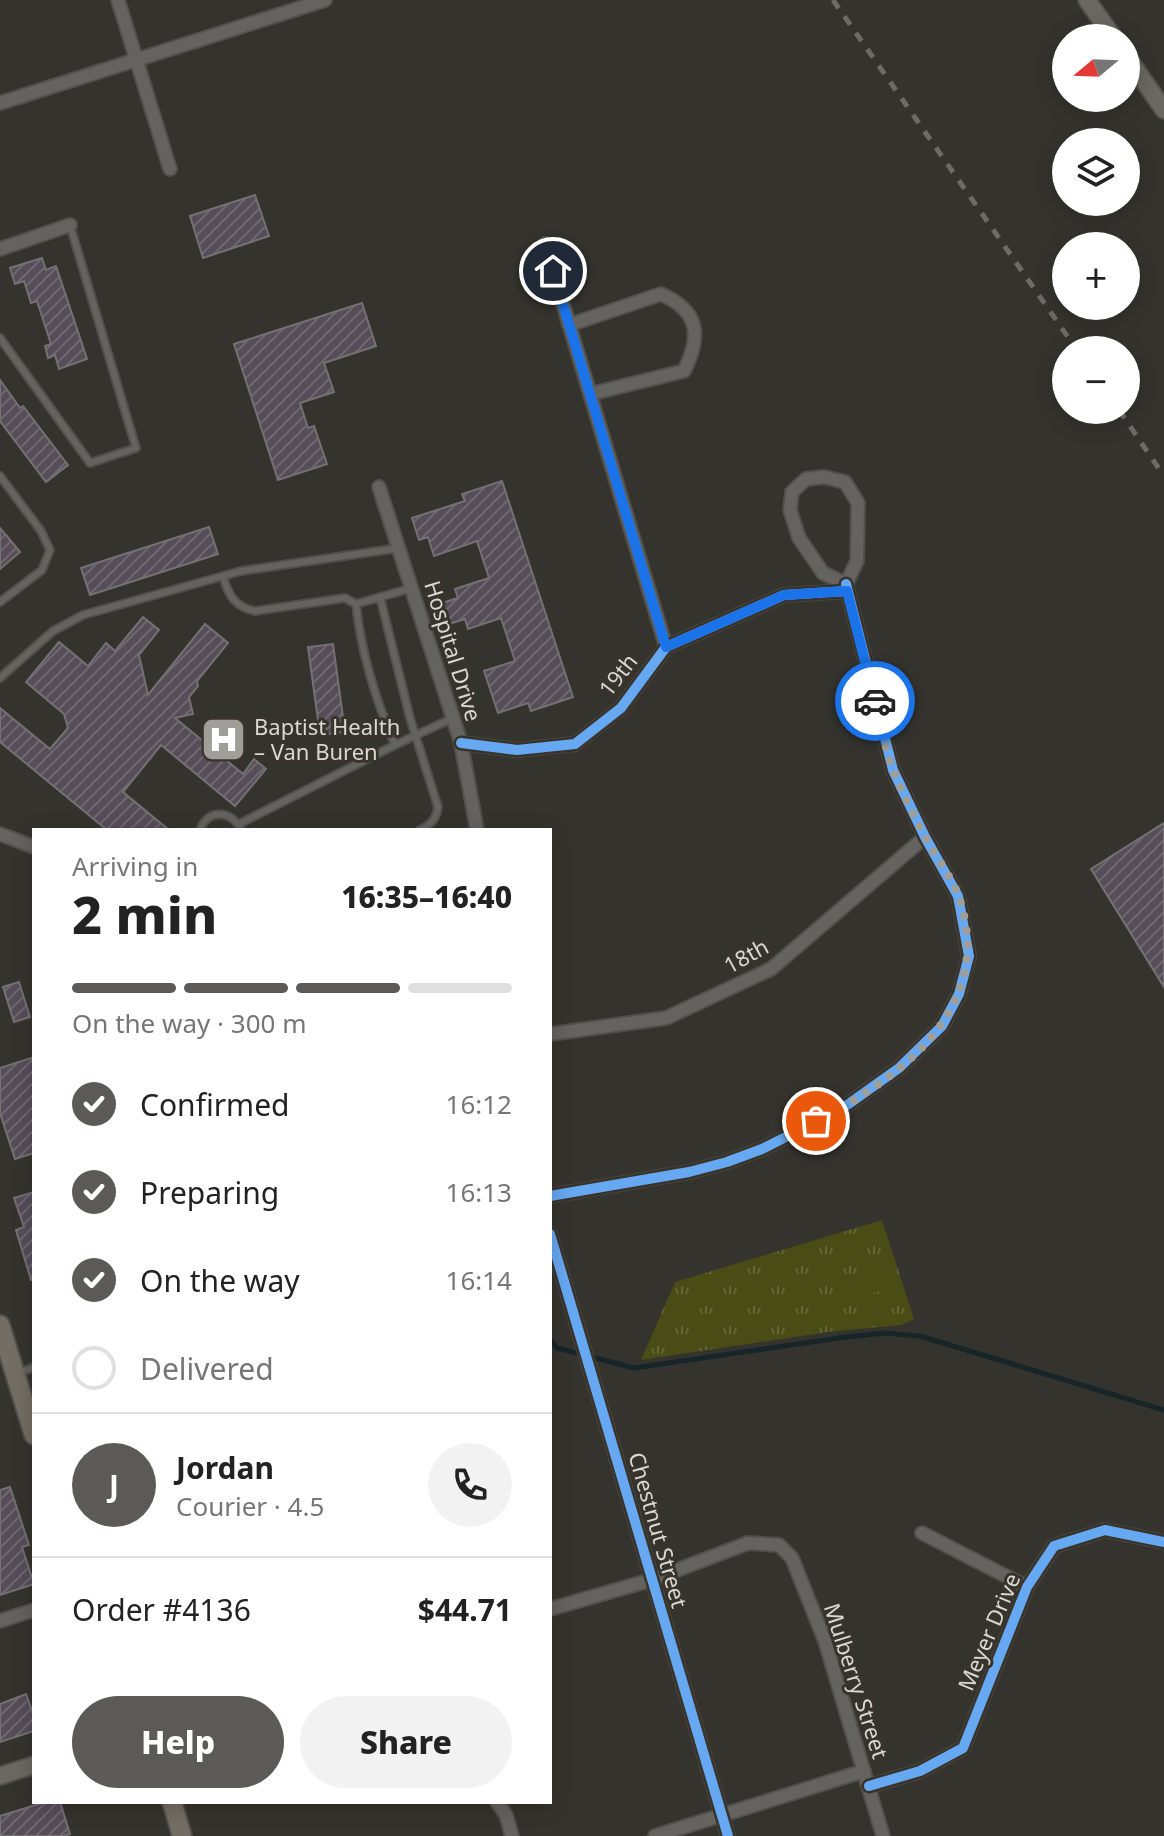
<!DOCTYPE html>
<html lang="en">
<head>
<meta charset="utf-8">
<style>
	:root { --surface:#fff; --page:#f2f2f2; --text:#222; --muted:#767676; --line:#e0e0e0; --accent:#5b5a58 }
	body { margin:0; font-family:"Noto Sans",sans-serif; background:var(--page); color:var(--text); height:100vh; display:flex; flex-direction:column; font-size:30px; white-space:nowrap }
	* { box-sizing:border-box; margin:0 }
	p { font-size:26px; color:var(--muted) }
	.icon { flex:none; width:44px; height:44px; fill:none; stroke:currentColor; stroke-width:2; stroke-linecap:round; stroke-linejoin:round }
	.map { position:relative; flex:1; overflow:hidden }
	.details { position:absolute; left:32px; top:828px; width:520px; height:976px; display:flex; flex-direction:column; background:var(--surface); border-radius:0px; box-shadow:0 4px 20px #0003 }
	.details>* { flex:none }
	.needle { width:52px; rotate:251deg }
	.tools { position:absolute; left:1052px; top:24px; display:grid; gap:16px }
	.tools a { display:grid; place-items:center; width:88px; height:88px; border-radius:50%; background:var(--surface); box-shadow:0 4px 20px #0003; font-size:40px }
	.pin { position:absolute; display:grid; place-items:center; width:68px; height:68px; color:#fff; margin:-34px; border:4px solid #fff; border-radius:50%; box-shadow:0 2px 8px #0007 }
	.courier { position:absolute; display:grid; place-items:center; width:80px; height:80px; margin:-40px; border:6px solid #1a73e8; border-radius:50%; background:#fff; color:#222; box-shadow:0 2px 10px #0007 }
	.overview em { font-style:normal; font-weight:800 }
	.overview div { display:flex; flex-direction:column-reverse }
	.overview { display:flex; align-items:center; justify-content:space-between; height:136px; padding:0 40px }
	h1 { font-size:52px; font-weight:800; line-height:60px }
	.bar { display:grid; grid-template-columns:repeat(4,1fr); gap:12px 8px; align-content:center; height:96px; padding:0 40px }
	.bar i { height:10px; border-radius:6px; background:var(--line) }
	.bar .on { background:var(--accent) }
	.bar p { grid-column:span 4 }
	.line { display:flex; align-items:center; gap:20px; padding:0 40px; border-top:2px solid var(--line) }
	.line div { flex:1 }
	.round { display:grid; place-items:center; flex:none; width:84px; height:84px; border-radius:42px; background:var(--page) }
	ol { padding:0 40px; list-style:none }
	li { display:flex; align-items:center; gap:24px; height:88px }
	li p { margin-inline-start:auto }
	li .icon { padding:8px; border-radius:50%; background:var(--accent); color:#fff; stroke-width:4 }
	li:last-child { color:var(--muted) }
	li i { width:44px; height:44px; border:4px solid var(--line); border-radius:50% }
	.button { display:flex; gap:16px; margin-top:auto; padding:16px 40px }
	.button a { flex:1; height:92px; border-radius:48px; background:var(--accent); color:#fff; font-size:32px; font-weight:800; line-height:92px; text-align:center }
	.button a+a { background:var(--page); color:var(--text) }
	.map>svg:first-child { display:block }
</style>
</head>
<body>
<div class="map">
<svg width="1164" height="1836" viewBox="0 0 1164 1836">
	<defs>
		<pattern id="park-tufts" width="24" height="20" patternUnits="userSpaceOnUse" patternTransform="scale(2)"><rect width="24" height="20" fill="#494c15"/><path d="M3 7l-1-3M5 7V3M7 7l1-3M15 17l-1-3M17 17v-4M19 17l1-3" fill="none" stroke="#636536"/></pattern>
		<pattern id="building-hatch" width="6" height="6" patternUnits="userSpaceOnUse" patternTransform="scale(2)"><rect width="6" height="6" fill="#564d59"/><path d="M-1 1l2-2M0 6l6-6M5 7l2-2" fill="none" stroke="#6e6670"/></pattern>
	</defs>
	<rect width="100%" height="100%" fill="#35332e"/>
	<path fill="url(#park-tufts)" d="M 882,1220 L 914,1319 L 901,1325 L 828,1332 L 641,1360 L 675,1282 Z"/>
	<path fill="#494c15" d="M 895,1267 L 901,1288 L 843,1298 L 839,1279 Z"/>
	<g fill="none" stroke-linecap="round" stroke-linejoin="round">
		<path stroke="#162528" stroke-width="5" d="M 550,1340 L 557,1348 L 634,1368 L 839,1338 L 884,1333 L 920,1336 L 1164,1410"/>
	</g>
	<g fill="url(#building-hatch)" stroke="#737171" stroke-width="2">
		<path d="M 255,195 L 269,236 L 203,258 L 190,216 Z"/>
		<path d="M 42,258 L 46,270 L 56,266 L 87,359 L 59,369 L 55,355 L 48,358 L 45,346 L 51,344 L 37,301 L 31,303 L 24,281 L 15,284 L 10,268 Z"/>
		<path d="M 362,303 L 376,346 L 324,363 L 334,392 L 300,403 L 308,428 L 314,426 L 327,464 L 278,480 L 234,344 Z"/>
		<path d="M 0,380 L 20,408 L 23,406 L 68,465 L 46,482 L 0,421 Z"/>
		<path d="M 502,481 L 573,697 L 531,711 L 528,703 L 498,713 L 484,671 L 515,661 L 501,618 L 468,629 L 465,619 L 446,625 L 439,604 L 458,598 L 455,589 L 489,578 L 477,541 L 434,556 L 428,537 L 419,540 L 412,518 L 465,501 L 462,494 Z"/>
		<path d="M 209,527 L 218,554 L 90,595 L 81,568 Z"/>
		<path d="M 0,528 L 20,552 L 0,569 Z"/>
		<path d="M 143,617 L 159,630 L 139,655 L 148,695 L 205,624 L 228,643 L 197,681 L 198,686 L 189,697 L 193,714 L 175,718 L 243,774 L 254,759 L 266,769 L 235,806 L 161,745 L 123,792 L 169,830 L 107,830 L 0,742 L 0,708 L 50,749 L 68,728 L 64,714 L 26,682 L 59,642 L 88,666 L 106,643 L 115,651 Z"/>
		<path d="M 333,644 L 345,732 L 320,735 L 308,647 Z"/>
		<path d="M 1164,823 L 1164,987 L 1091,869 Z"/>
		<path d="M 19,982 L 30,1017 L 14,1022 L 3,987 Z"/>
		<path d="M 34,1057 L 34,1153 L 15,1159 L 0,1113 L 0,1068 Z"/>
		<path d="M 34,1192 L 34,1279 L 31,1280 L 16,1230 L 24,1227 L 14,1198 Z"/>
		<path d="M 10,1487 L 29,1545 L 22,1547 L 34,1584 L 0,1595 L 0,1490 Z"/>
		<path d="M 26,1694 L 34,1716 L 34,1731 L 0,1742 L 0,1704 Z"/>
		<path d="M 45,1802 L 60,1802 L 70,1834 L 64,1836 L 0,1836 L 0,1816 Z"/>
	</g>
	<g fill="none" stroke-linecap="round" stroke-linejoin="round">
		<defs>
			<g id="lane">
				<path d="M 0,338 L 90,463 L 136,448 L 70,225"/>
				<path d="M 0,476 L 41,531 L 50,550 L 42,570 L 0,602"/>
				<path d="M 223,576 C 228,595 235,607 255,611 L 345,598 L 356,604 L 412,588"/>
				<path d="M 380,597 L 410,718 L 438,807 C 436,819 432,824 420,830"/>
				<path d="M 356,604 C 361,651 376,701 395,745"/>
				<path d="M 0,678 L 53,631 L 83,615 L 241,571 L 399,548"/>
				<path d="M 239,824 L 395,745 L 453,718"/>
				<path d="M 200,830 C 208,808 232,810 241,830"/>
				<path d="M 19,1373 L 34,1367"/>
			</g>
			<g id="street">
				<path d="M 118,0 L 170,169"/>
				<path d="M 0,103 L 325,0"/>
				<path d="M 545,244 L 666,647"/>
				<path d="M 0,249 L 70,225"/>
				<path d="M 569,325 L 661,294 C 699,311 702,335 684,371 L 590,394"/>
				<path d="M 824,477 L 845,482 L 858,503 L 857,561 L 846,584 L 823,573 L 799,538 L 790,510 L 792,492 L 806,479 Z"/>
				<path d="M 379,487 L 461,743 L 477,830"/>
				<path d="M 461,743 L 517,750 L 575,744 L 621,708 L 666,647 L 784,595 L 847,591"/>
				<path d="M 0,834 L 34,847"/>
				<path d="M 550,1034 L 666,1018 L 771,969 L 925,837"/>
				<path d="M 550,1196 L 689,1172 L 727,1162 L 762,1149 L 843,1108 L 899,1068 L 942,1026 L 959,994 L 969,956 L 958,896 L 925,837 L 893,770 L 846,584"/>
				<path d="M 550,1234 L 728,1836"/>
				<path d="M 922,1533 L 1027,1587"/>
				<path d="M 550,1609 L 651,1580 L 748,1543 L 779,1545 L 792,1558 L 825,1641 L 883,1836"/>
				<path d="M 0,1621 L 34,1610"/>
				<path d="M 869,1786 L 920,1771 L 963,1748 L 1027,1587 L 1054,1546 L 1105,1530 L 1164,1542"/>
				<path d="M 497,1802 L 506,1815 L 512,1836"/>
				<path d="M 655,1836 L 864,1771"/>
			</g>
			<g id="secondary">
				<path d="M 1087,0 L 1114,38"/>
				<path d="M 1126,55 L 1164,110"/>
				<path d="M 0,1776 L 34,1765"/>
			</g>
			<g id="primary">
				<path d="M 0,1325 L 34,1435"/>
				<path d="M 172,1802 L 182,1836"/>
			</g>
		</defs>
		<use href="#lane" stroke="#52504b" stroke-width="10"/>
		<use href="#street" stroke="#52504b" stroke-width="16"/>
		<use href="#secondary" stroke="#52504b" stroke-width="20"/>
		<use href="#primary" stroke="#52504b" stroke-width="22"/>
		<use href="#lane" stroke="#65635f" stroke-width="6"/>
		<use href="#street" stroke="#65635f" stroke-width="12"/>
		<use href="#secondary" stroke="#6b6861" stroke-width="16"/>
		<use href="#primary" stroke="#736d63" stroke-width="18"/>
		<g stroke="#6c6b67" stroke-width="5" stroke-dasharray="10 10" stroke-linecap="butt">
			<path d="M 833,0 L 1077,350"/>
			<path d="M 1119,410 L 1164,476"/>
		</g>
		<defs>
			<g id="cycleway">
				<path d="M 461,743 L 517,750 L 575,744 L 621,708 L 666,647 L 784,595 L 847,591"/>
				<path d="M 550,1196 L 689,1172 L 727,1162 L 762,1149 L 843,1108 L 899,1068 L 942,1026 L 959,994 L 969,956 L 958,896 L 925,837 L 893,770 L 846,584"/>
				<path d="M 550,1234 L 728,1836"/>
				<path d="M 869,1786 L 920,1771 L 963,1748 L 1027,1587 L 1054,1546 L 1105,1530 L 1164,1542"/>
			</g>
		</defs>
		<use href="#cycleway" stroke="#38342b" stroke-width="15"/>
		<use href="#cycleway" stroke="#66a8f1" stroke-width="10"/>
	</g>
	<g fill="none" stroke-linecap="round" stroke-linejoin="round">
		<path stroke="#a09e99" stroke-width="8" stroke-dasharray="0 14.4" d="M 816,1121 C 903,1077 996,1007 959,897 C 951,875 934,855 923,833 C 913,813 902,793 894,772 C 885,750 881,725 875,701"/>
		<path stroke="#1a73e8" stroke-width="10" d="M 553,271 L 666,647 L 784,595 L 847,591 L 875,701"/>
	</g>
	<defs>
		<symbol id="hospital-square" viewBox="-11 -11 22 22"><rect x="-9" y="-9" width="18" height="18" rx="4" fill="#a09e99" stroke="#38342b"/><path d="M-5-5h3v3.5h4V-5h3V5h-3V1.5h-4V5h-3Z" fill="#fff"/></symbol>
	</defs>
	<g fill-rule="evenodd">
		<use href="#hospital-square" x="198" y="714" width="51" height="51"/>
	</g>
	<g text-anchor="middle" stroke-width="6" stroke-linejoin="round" paint-order="stroke">
		<g font-size="22" fill="#dad8d2" stroke="#38342b">
			<text transform="translate(453 651) rotate(73)" y="8">Hospital Drive</text>
			<text transform="translate(618 675) rotate(-52)" y="8">19th</text>
			<text transform="translate(746 956) rotate(-29)" y="8">18th</text>
			<text transform="translate(658 1530) rotate(74)" y="8">Chestnut Street</text>
			<text transform="translate(989 1632) rotate(-67)" y="8">Meyer Drive</text>
			<text transform="translate(856 1681) rotate(72)" y="8">Mulberry Street</text>
		</g>
		<g font-size="22" fill="#dad8d2" stroke="#38342b" text-anchor="start">
			<text x="254" y="735">Baptist Health<tspan x="254" dy="25">– Van Buren</tspan></text>
		</g>
	</g>
</svg>
<div class="tools">
<a><svg class="needle" viewBox="-14 -14 28 28"><path d="M0-13l5 13h-10z" fill="#e53935"/><path d="M0 13l5-13h-10z" fill="#767676"/></svg></a>
<a><svg class="icon" aria-label="layers" viewBox="0 0 24 24"><path d="M12 4l9 5-9 5-9-5zM3 14l9 5 9-5"/></svg></a>
<a>+</a>
<a>−</a>
</div>
<div class="pin" style="left:816px;top:1121px;background:#ea580c"><svg class="icon" aria-label="bag" viewBox="0 0 24 24"><path d="M5 8h14l-1 12H6zM9 8a3 3 0 0 1 6 0"/></svg></div>
<div class="pin" style="left:553px;top:271px;background:#1f2937"><svg class="icon" aria-label="home" viewBox="0 0 24 24"><path d="M3 11l9-7 9 7M6 9v11h12V9"/></svg></div>
<div class="courier" style="left:875px;top:701px"><svg class="icon" aria-label="car" viewBox="0 0 24 24"><path d="M5 17H2v-5l4-1 3-4h7l3 4 3 1v5h-3M9 17h6M6 11h13"/><circle cx="7" cy="17" r="2"/><circle cx="17" cy="17" r="2"/></svg></div>
<section class="details">
<div class="overview"><div><h1>2 min</h1><p>Arriving in</p></div><em>16:35–16:40</em></div>
<div class="bar"><i class="on"></i><i class="on"></i><i class="on"></i><i></i><p>On the way · 300 m</p></div>
<ol>
<li><svg class="icon" aria-label="check" viewBox="0 0 24 24"><path d="M5 12l5 5 9-10"/></svg>Confirmed<p>16:12</p></li>
<li><svg class="icon" aria-label="check" viewBox="0 0 24 24"><path d="M5 12l5 5 9-10"/></svg>Preparing<p>16:13</p></li>
<li><svg class="icon" aria-label="check" viewBox="0 0 24 24"><path d="M5 12l5 5 9-10"/></svg>On the way<p>16:14</p></li>
<li><i></i>Delivered</li>
</ol>
<div class="line" style="height:144px"><b class="round" style="background:var(--accent);color:#fff">J</b><div><b>Jordan</b><p>Courier · 4.5</p></div><a class="round"><svg class="icon" aria-label="phone" viewBox="0 0 24 24"><path d="M5 4h4l2 5-3 2q2 4 5 5l2-3 5 2v4C11 20 4 13 5 4z"/></svg></a></div>
<div class="line" style="height:104px"><div>Order #4136</div><b>$44.71</b></div>
<div class="button"><a>Help</a><a>Share</a></div>
</section>
</div>
</body>
</html>
